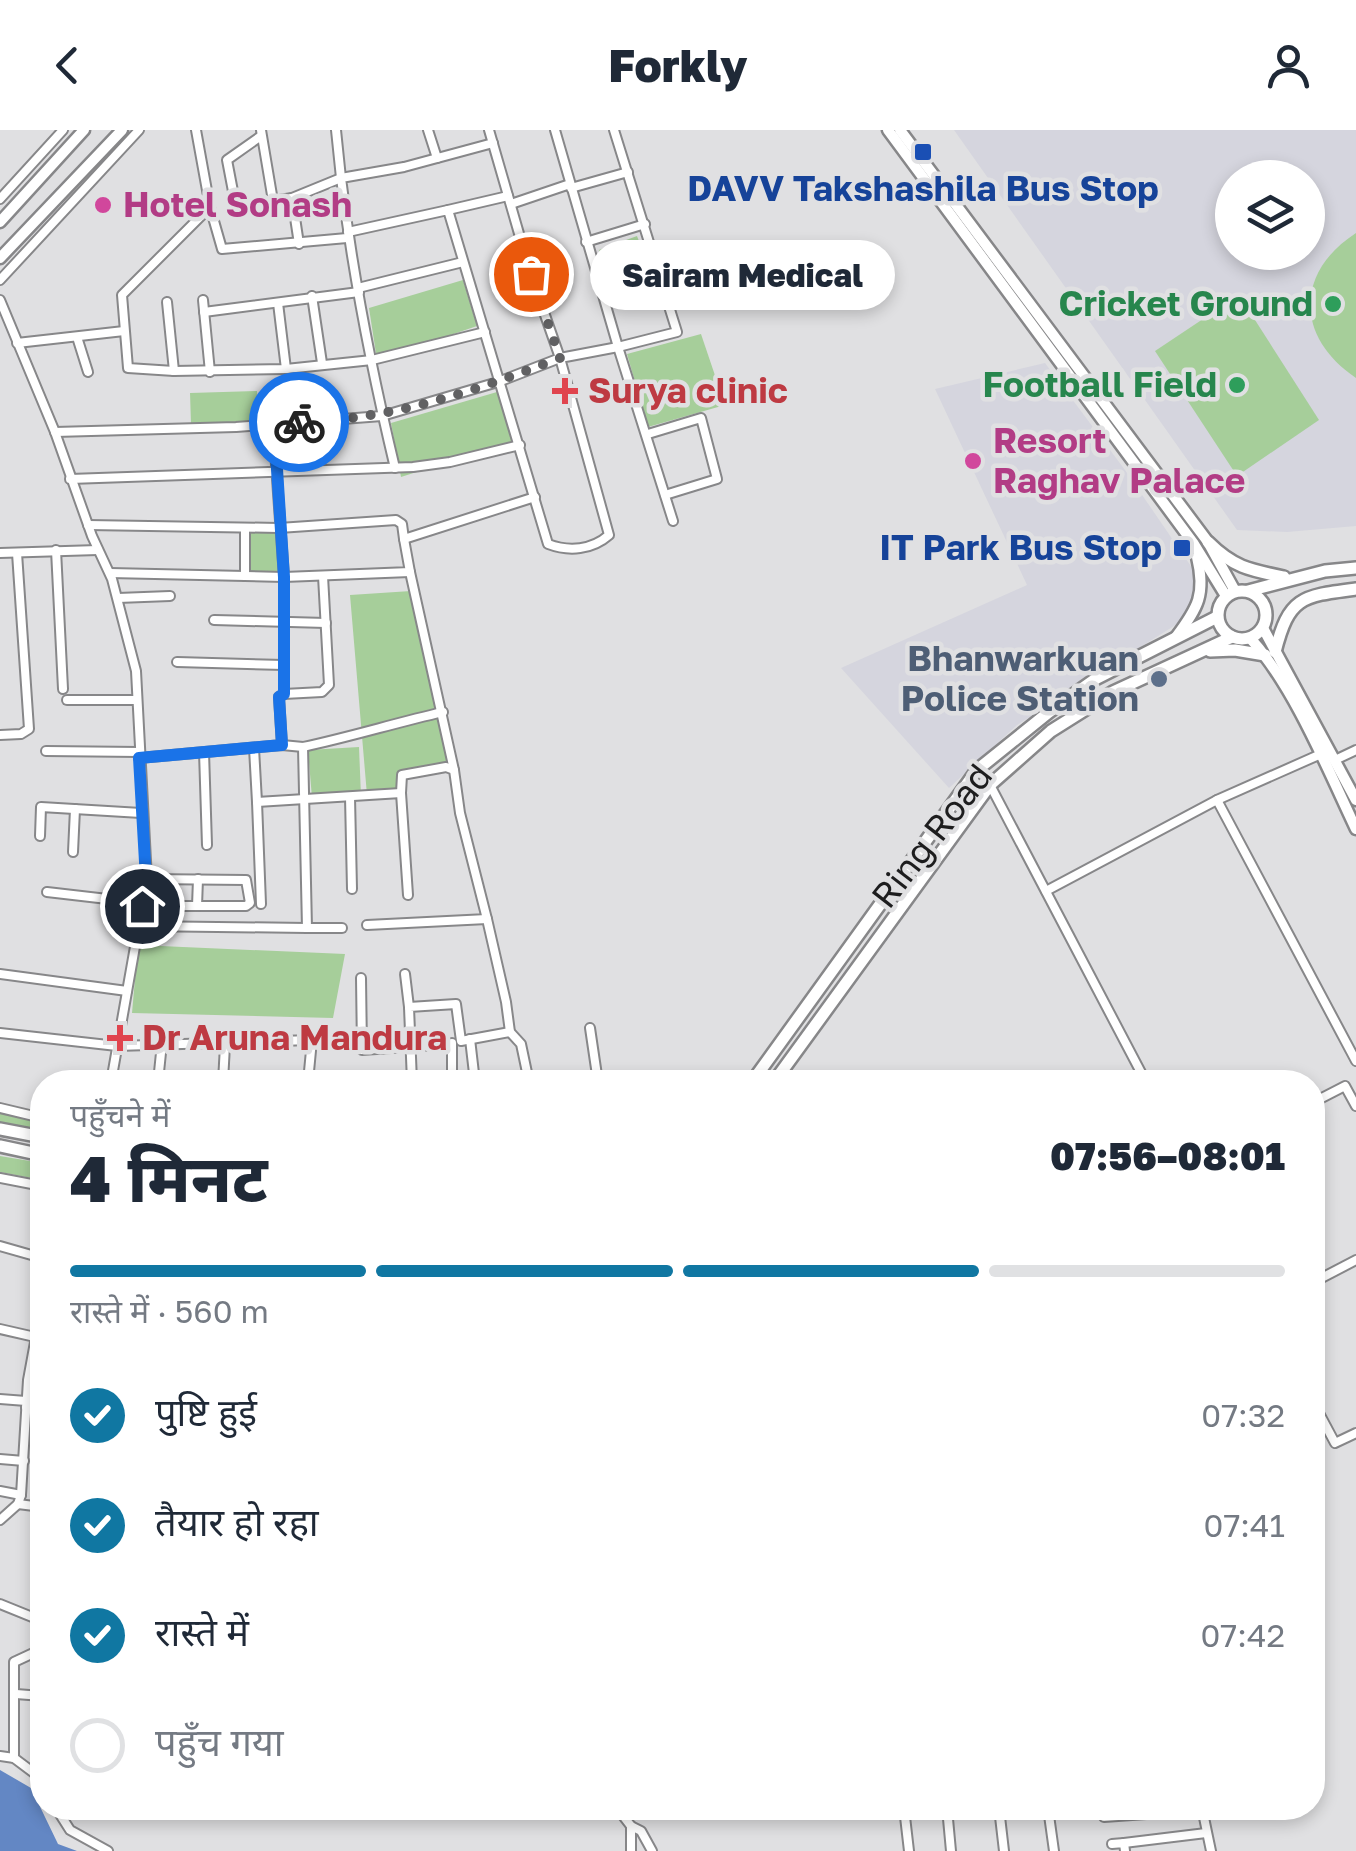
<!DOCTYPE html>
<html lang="hi">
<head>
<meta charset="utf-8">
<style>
	:root { --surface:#fff; --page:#f2f2f3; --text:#1f2937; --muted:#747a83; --line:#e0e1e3; --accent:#1077a2 }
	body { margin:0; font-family:"Golos Text","Noto Sans Devanagari",sans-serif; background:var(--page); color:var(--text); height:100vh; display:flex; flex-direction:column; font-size:38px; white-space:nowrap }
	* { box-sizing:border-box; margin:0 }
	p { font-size:32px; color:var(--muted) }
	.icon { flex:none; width:55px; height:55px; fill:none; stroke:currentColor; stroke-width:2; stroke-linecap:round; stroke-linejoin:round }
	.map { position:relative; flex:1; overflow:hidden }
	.sheet { position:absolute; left:30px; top:940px; width:1295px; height:750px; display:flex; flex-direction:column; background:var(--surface); border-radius:40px; box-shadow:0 5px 15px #0003 }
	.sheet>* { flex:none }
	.tools { position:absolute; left:1215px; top:30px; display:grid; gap:20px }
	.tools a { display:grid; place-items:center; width:110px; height:110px; border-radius:50%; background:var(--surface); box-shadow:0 5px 15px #0003; font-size:50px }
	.pin { position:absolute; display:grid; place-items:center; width:85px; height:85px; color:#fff; margin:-42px; border:5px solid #fff; border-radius:50%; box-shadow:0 2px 10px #0007 }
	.courier { position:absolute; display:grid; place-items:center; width:100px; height:100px; margin:-50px; border:8px solid #1a73e8; border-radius:50%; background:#fff; color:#222; box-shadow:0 2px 12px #0007 }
	.bubble { position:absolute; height:70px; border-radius:35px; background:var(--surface); box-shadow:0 5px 15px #0003; font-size:32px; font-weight:800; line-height:70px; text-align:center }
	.overview em { font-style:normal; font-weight:800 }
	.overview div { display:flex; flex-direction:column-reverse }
	.overview { display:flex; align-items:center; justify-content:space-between; height:170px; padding:0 40px }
	h1 { font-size:65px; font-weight:800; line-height:75px }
	.bar { display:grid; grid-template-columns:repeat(4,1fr); gap:15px 10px; align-content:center; height:120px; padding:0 40px }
	.bar i { height:12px; border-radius:8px; background:var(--line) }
	.bar .current { background:var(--accent) }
	.bar p { grid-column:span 4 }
	ol { padding:0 40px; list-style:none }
	li { display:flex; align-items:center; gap:30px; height:110px }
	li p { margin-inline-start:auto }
	li .icon { padding:10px; border-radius:50%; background:var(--accent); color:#fff; stroke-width:4 }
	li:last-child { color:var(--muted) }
	li i { width:55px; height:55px; border:5px solid var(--line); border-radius:50% }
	header { display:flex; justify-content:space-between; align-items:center; height:130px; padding:0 40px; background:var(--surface); font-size:45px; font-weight:800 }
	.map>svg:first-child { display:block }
</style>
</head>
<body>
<header><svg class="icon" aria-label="back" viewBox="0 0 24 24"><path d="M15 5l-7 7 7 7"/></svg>Forkly<svg class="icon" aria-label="person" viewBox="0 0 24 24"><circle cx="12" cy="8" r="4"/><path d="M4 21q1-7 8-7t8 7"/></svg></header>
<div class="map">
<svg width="1356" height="1721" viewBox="0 0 1356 1721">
	<rect width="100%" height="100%" fill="#e0e0e2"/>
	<g fill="#d5d5de" fill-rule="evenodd">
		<path d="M 954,0 L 1356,0 L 1356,396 L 1287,402 L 1237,400 ZM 1232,48 L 1308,48 L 1308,122 L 1232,122 Z"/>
		<path d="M 1045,233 L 1125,340 L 1197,445 L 1196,482 L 1017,595 L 949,658 L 841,538 L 1027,455 L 935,259 Z"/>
	</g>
	<g fill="#a6ce9a">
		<path d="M 1356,103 L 1356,248 C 1296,208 1294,143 1356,103 Z"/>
		<path d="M 637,106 L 652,145 L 613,159 L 599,120 Z"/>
		<path d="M 463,150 L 477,196 L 377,230 L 369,178 Z"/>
		<path d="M 1239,165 L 1319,290 L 1237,346 L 1155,221 Z"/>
		<path d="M 701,204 L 725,275 L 648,297 L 627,224 Z"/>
		<path d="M 257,261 L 258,292 L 191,294 L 190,263 Z"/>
		<path d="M 497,262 L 513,311 L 401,347 L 391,293 Z"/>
		<path d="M 277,399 L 279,441 L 250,443 L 248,401 Z"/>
		<path d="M 411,461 L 450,634 L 402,641 L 396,661 L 367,665 L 350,465 Z"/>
		<path d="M 359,617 L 361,666 L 312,668 L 308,620 Z"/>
		<path d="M 138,815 L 345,824 L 333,888 L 132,883 Z"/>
		<path d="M 0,983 L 42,993 L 42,1003 L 0,995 Z"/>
		<path d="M 0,1026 L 42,1033 L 42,1050 L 0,1042 Z"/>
	</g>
	<path fill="#6387c4" d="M 0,1640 L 31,1658 L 58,1714 L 77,1721 L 0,1721 Z"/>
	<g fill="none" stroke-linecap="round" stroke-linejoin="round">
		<defs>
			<g id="minor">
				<path d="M 196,0 L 210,77 L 222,119 L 347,108"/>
				<path d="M 261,0 L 273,71"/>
				<path d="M 428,0 L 437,28"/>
				<path d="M 555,0 L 618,217 L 677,202 L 614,0"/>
				<path d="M 261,6 L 227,30 L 236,77 L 292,68 L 341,48 L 336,0"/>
				<path d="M 571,58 L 628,42"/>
				<path d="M 292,68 L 299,114"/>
				<path d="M 0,69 L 63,0"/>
				<path d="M 511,74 L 570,54"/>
				<path d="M 210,77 L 122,165 L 128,238 L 174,241 L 286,239 L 372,230 L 485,202"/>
				<path d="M 448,80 L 508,66"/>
				<path d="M 348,102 L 448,80 L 548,414 C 569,422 592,420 609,405 L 560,228 L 618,217 L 673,391"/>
				<path d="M 586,112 L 645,94"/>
				<path d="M 0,150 L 139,0"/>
				<path d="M 358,158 L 463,132"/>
				<path d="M 603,164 L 659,145"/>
				<path d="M 312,166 L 322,233"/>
				<path d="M 0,170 L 55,302 L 92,406 L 112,449 L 136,541 L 147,749 L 111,952"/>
				<path d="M 203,170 L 210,242"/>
				<path d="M 167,172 L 174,241"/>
				<path d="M 278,173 L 286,239"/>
				<path d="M 204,182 L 359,162"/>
				<path d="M 77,207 L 88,242"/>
				<path d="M 17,213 L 124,201"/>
				<path d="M 273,293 L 284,447 L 410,442 L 404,409"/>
				<path d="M 55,302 L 236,297 L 382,286 L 498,252 L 560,228 L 531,145 L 489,0"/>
				<path d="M 648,304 L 701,288 L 717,349 L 665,365"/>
				<path d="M 395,338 C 372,242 353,146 341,48 L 404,37 L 493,13"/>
				<path d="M 70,349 L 413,337 L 450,332 L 520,315"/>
				<path d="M 88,395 L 279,398 L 396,390 L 402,394 L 404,409 L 535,367"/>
				<path d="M 56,420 L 63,559"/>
				<path d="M 0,423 L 98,420"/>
				<path d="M 410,442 L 454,640"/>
				<path d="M 110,443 L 245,446 L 245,398"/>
				<path d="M 245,446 L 284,447 L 284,564"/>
				<path d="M 118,468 L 170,466"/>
				<path d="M 214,490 L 326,493"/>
				<path d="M 177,532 L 284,535"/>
				<path d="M 67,570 L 137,570"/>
				<path d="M 0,605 L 21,604 L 29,599 L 17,423"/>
				<path d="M 282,615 L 279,567 L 284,564 L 322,562 L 329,555 L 323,446"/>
				<path d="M 303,617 C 350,607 395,593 443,582"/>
				<path d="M 254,618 L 257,672 L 401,663 L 408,765"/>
				<path d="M 46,621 L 139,622"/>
				<path d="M 204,622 L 207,715"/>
				<path d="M 1335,630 L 1356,620"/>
				<path d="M 990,655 L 1146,952"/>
				<path d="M 350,667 L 352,759"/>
				<path d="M 1217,670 L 1321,624"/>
				<path d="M 257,672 L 261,774"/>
				<path d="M 40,706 L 41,677 L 141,683"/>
				<path d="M 73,722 L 75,679"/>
				<path d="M 1046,761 L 1217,670 L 1356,931"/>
				<path d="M 47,762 L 142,773"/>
				<path d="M 142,776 L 246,776 L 250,773 L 246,750 L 147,749"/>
				<path d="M 197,776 L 198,749"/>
				<path d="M 487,789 L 506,872 L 510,902 L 521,914 L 529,952"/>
				<path d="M 367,795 L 487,789 L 460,683 L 454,640 L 446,637 L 402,645 L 401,663"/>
				<path d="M 139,796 L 307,798 L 303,617 L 282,615 L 139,628"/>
				<path d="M 307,798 L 342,798"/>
				<path d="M 0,844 L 127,861"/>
				<path d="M 405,844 L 409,877"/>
				<path d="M 361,848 L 362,920 L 450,914"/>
				<path d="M 590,898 L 598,952"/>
				<path d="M 0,903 L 117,916 L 312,910 L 308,952"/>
				<path d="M 470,909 L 475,952"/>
				<path d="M 452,913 L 452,952"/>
				<path d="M 158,952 L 162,913"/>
				<path d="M 223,952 L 225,915"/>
				<path d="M 412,952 L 409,877 L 456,874 L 461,911 L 510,902"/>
				<path d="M 1312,973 L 1345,956 L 1356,976"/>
				<path d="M 0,978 L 42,988"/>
				<path d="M 0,1048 L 42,1056"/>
				<path d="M 0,1116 L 42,1128"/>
				<path d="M 1312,1153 L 1356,1130"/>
				<path d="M 0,1199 L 35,1207"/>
				<path d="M 0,1269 L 26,1271"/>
				<path d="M 1312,1270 L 1335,1313 L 1356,1303"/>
				<path d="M 26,1277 L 42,1279"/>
				<path d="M 0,1329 L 24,1331"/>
				<path d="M 0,1361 L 21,1365"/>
				<path d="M 18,1374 L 42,1377"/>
				<path d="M 0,1390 L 18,1374 L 21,1365 L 28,1250 L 42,1174"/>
				<path d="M 0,1474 L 42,1491"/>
				<path d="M 16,1564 L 42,1566"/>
				<path d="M 0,1626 L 14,1628 L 42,1649"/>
				<path d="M 14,1628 L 14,1532 L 42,1519"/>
				<path d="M 56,1678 L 70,1700 L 108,1721"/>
				<path d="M 617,1678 L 631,1696 L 631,1721"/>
				<path d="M 904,1678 L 909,1721"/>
				<path d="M 947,1678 L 951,1721"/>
				<path d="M 999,1678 L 1004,1721"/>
				<path d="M 1048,1678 L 1054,1721"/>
				<path d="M 1202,1678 L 1211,1721"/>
				<path d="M 1104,1687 L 1203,1680"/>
				<path d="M 631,1696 L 641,1701 L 652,1721"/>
				<path d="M 1124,1713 L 1206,1703"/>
				<path d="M 1112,1714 L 1124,1713 L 1125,1721"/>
			</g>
			<g id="major">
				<path d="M 888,0 L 1194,414 L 1226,466"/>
				<path d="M 900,0 L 1208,412 L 1235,461"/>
				<path d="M 0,92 L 84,0"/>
				<path d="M 0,128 L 122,0"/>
				<path d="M 1263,498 L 1356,670"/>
				<path d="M 1176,507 C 1198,478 1206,464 1197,427"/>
				<path d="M 1250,508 C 1294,556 1328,640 1356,699"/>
			</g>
			<g id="highway">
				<path d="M 1208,412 C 1233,437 1249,440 1284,447"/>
				<circle cx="1242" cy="485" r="24"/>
				<path d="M 1248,461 L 1325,441 L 1356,438"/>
				<path d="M 1210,521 L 1235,520 L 1265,525"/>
				<path d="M 1275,522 C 1289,467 1301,466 1356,459"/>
				<path d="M 752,952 L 977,640 L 1049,582 L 1097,548 L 1217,487"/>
				<path d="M 774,952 L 990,655 L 1051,601 L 1113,562 L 1232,507"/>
				<path d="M 0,999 L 42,1007"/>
				<path d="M 0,1016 L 42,1025"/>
			</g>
		</defs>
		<use href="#minor" stroke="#878789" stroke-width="12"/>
		<use href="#major" stroke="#878789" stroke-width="15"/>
		<use href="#highway" stroke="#878789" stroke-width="16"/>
		<use href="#minor" stroke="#fff" stroke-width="8"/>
		<use href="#major" stroke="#fff" stroke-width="10"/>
		<use href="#highway" stroke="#fff" stroke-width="11"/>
	</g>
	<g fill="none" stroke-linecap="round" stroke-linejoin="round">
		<path stroke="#616163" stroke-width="10" stroke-dasharray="0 18" d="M 299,292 C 395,289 472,262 560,228 L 531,144"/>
		<path stroke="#1a73e8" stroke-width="12" d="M 142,776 L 146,749 L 139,628 L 282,615 L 279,567 L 284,564 L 284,447 L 274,293 L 299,292"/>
	</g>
	<g fill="#1a4fb4" stroke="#e0e0e2" stroke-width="4">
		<rect x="913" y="12" width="20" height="20" rx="5"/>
		<rect x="1172" y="408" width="20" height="20" rx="5"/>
	</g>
	<g fill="#d1479c" stroke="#e0e0e2" stroke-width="4">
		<circle cx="103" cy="75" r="10"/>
		<circle cx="973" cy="331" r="10"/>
	</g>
	<g fill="#2e9e5b" stroke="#e0e0e2" stroke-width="4">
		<circle cx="1333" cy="174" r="10"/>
		<circle cx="1237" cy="255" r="10"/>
	</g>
	<g fill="#e0444e" stroke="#e0e0e2" stroke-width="4">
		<path d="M560 246h10v10h10v10h-10v10h-10v-10h-10v-10h10z"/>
		<path d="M115 893h10v10h10v10h-10v10h-10v-10h-10v-10h10z"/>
	</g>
	<circle fill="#5c6f8a" stroke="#e0e0e2" stroke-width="4" cx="1159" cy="549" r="10"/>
	<g text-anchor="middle" stroke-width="9" stroke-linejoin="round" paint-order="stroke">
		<g font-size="35" font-weight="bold" fill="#164399" stroke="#e0e0e2">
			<text x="923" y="71">DAVV Takshashila Bus Stop</text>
			<text x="1162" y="430" text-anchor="end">IT Park Bus Stop</text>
		</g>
		<g font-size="35" font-weight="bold" fill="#b23c85" stroke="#e0e0e2" text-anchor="start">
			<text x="123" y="87">Hotel Sonash</text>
			<text x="993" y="323">Resort<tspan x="993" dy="40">Raghav Palace</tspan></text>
		</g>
		<g font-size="35" font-weight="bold" fill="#27864d" stroke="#e0e0e2" text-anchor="end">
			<text x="1313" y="186">Cricket Ground</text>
			<text x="1217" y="267">Football Field</text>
		</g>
		<g font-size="35" font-weight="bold" fill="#be3a42" stroke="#e0e0e2" text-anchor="start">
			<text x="588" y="273">Surya clinic</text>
			<text x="142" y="920">Dr Aruna Mandura</text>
		</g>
		<g font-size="35" font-weight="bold" fill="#4e5e75" stroke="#e0e0e2" text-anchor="end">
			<text x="1139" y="541">Bhanwarkuan<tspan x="1139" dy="40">Police Station</tspan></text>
		</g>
		<g font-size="35" fill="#1d1d1e" stroke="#e0e0e2">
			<text transform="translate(932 706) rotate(-52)" y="12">Ring Road</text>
		</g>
	</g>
</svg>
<div class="tools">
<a><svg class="icon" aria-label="layers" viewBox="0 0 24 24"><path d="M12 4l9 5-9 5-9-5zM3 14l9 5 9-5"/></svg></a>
</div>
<div class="pin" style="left:531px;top:144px;background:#ea580c"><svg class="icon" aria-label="bag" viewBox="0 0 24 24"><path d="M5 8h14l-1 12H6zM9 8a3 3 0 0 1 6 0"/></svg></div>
<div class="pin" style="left:142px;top:776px;background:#1f2937"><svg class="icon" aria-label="home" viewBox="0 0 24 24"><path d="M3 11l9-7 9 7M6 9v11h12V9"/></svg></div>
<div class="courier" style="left:299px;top:292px"><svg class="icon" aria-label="bike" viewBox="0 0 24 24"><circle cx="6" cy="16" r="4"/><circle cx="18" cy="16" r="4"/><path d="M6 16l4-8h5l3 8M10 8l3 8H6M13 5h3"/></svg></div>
<div class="bubble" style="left:590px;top:110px;width:305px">Sairam Medical</div>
<section class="sheet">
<div class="overview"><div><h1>4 मिनट</h1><p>पहुँचने में</p></div><em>07:56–08:01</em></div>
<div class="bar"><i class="current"></i><i class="current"></i><i class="current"></i><i></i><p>रास्ते में · 560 m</p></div>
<ol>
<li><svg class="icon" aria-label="check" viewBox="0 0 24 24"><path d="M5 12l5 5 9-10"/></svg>पुष्टि हुई<p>07:32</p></li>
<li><svg class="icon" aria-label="check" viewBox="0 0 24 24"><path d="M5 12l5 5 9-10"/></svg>तैयार हो रहा<p>07:41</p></li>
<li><svg class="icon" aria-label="check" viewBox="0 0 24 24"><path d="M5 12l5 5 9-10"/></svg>रास्ते में<p>07:42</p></li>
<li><i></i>पहुँच गया</li>
</ol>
</section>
</div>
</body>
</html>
